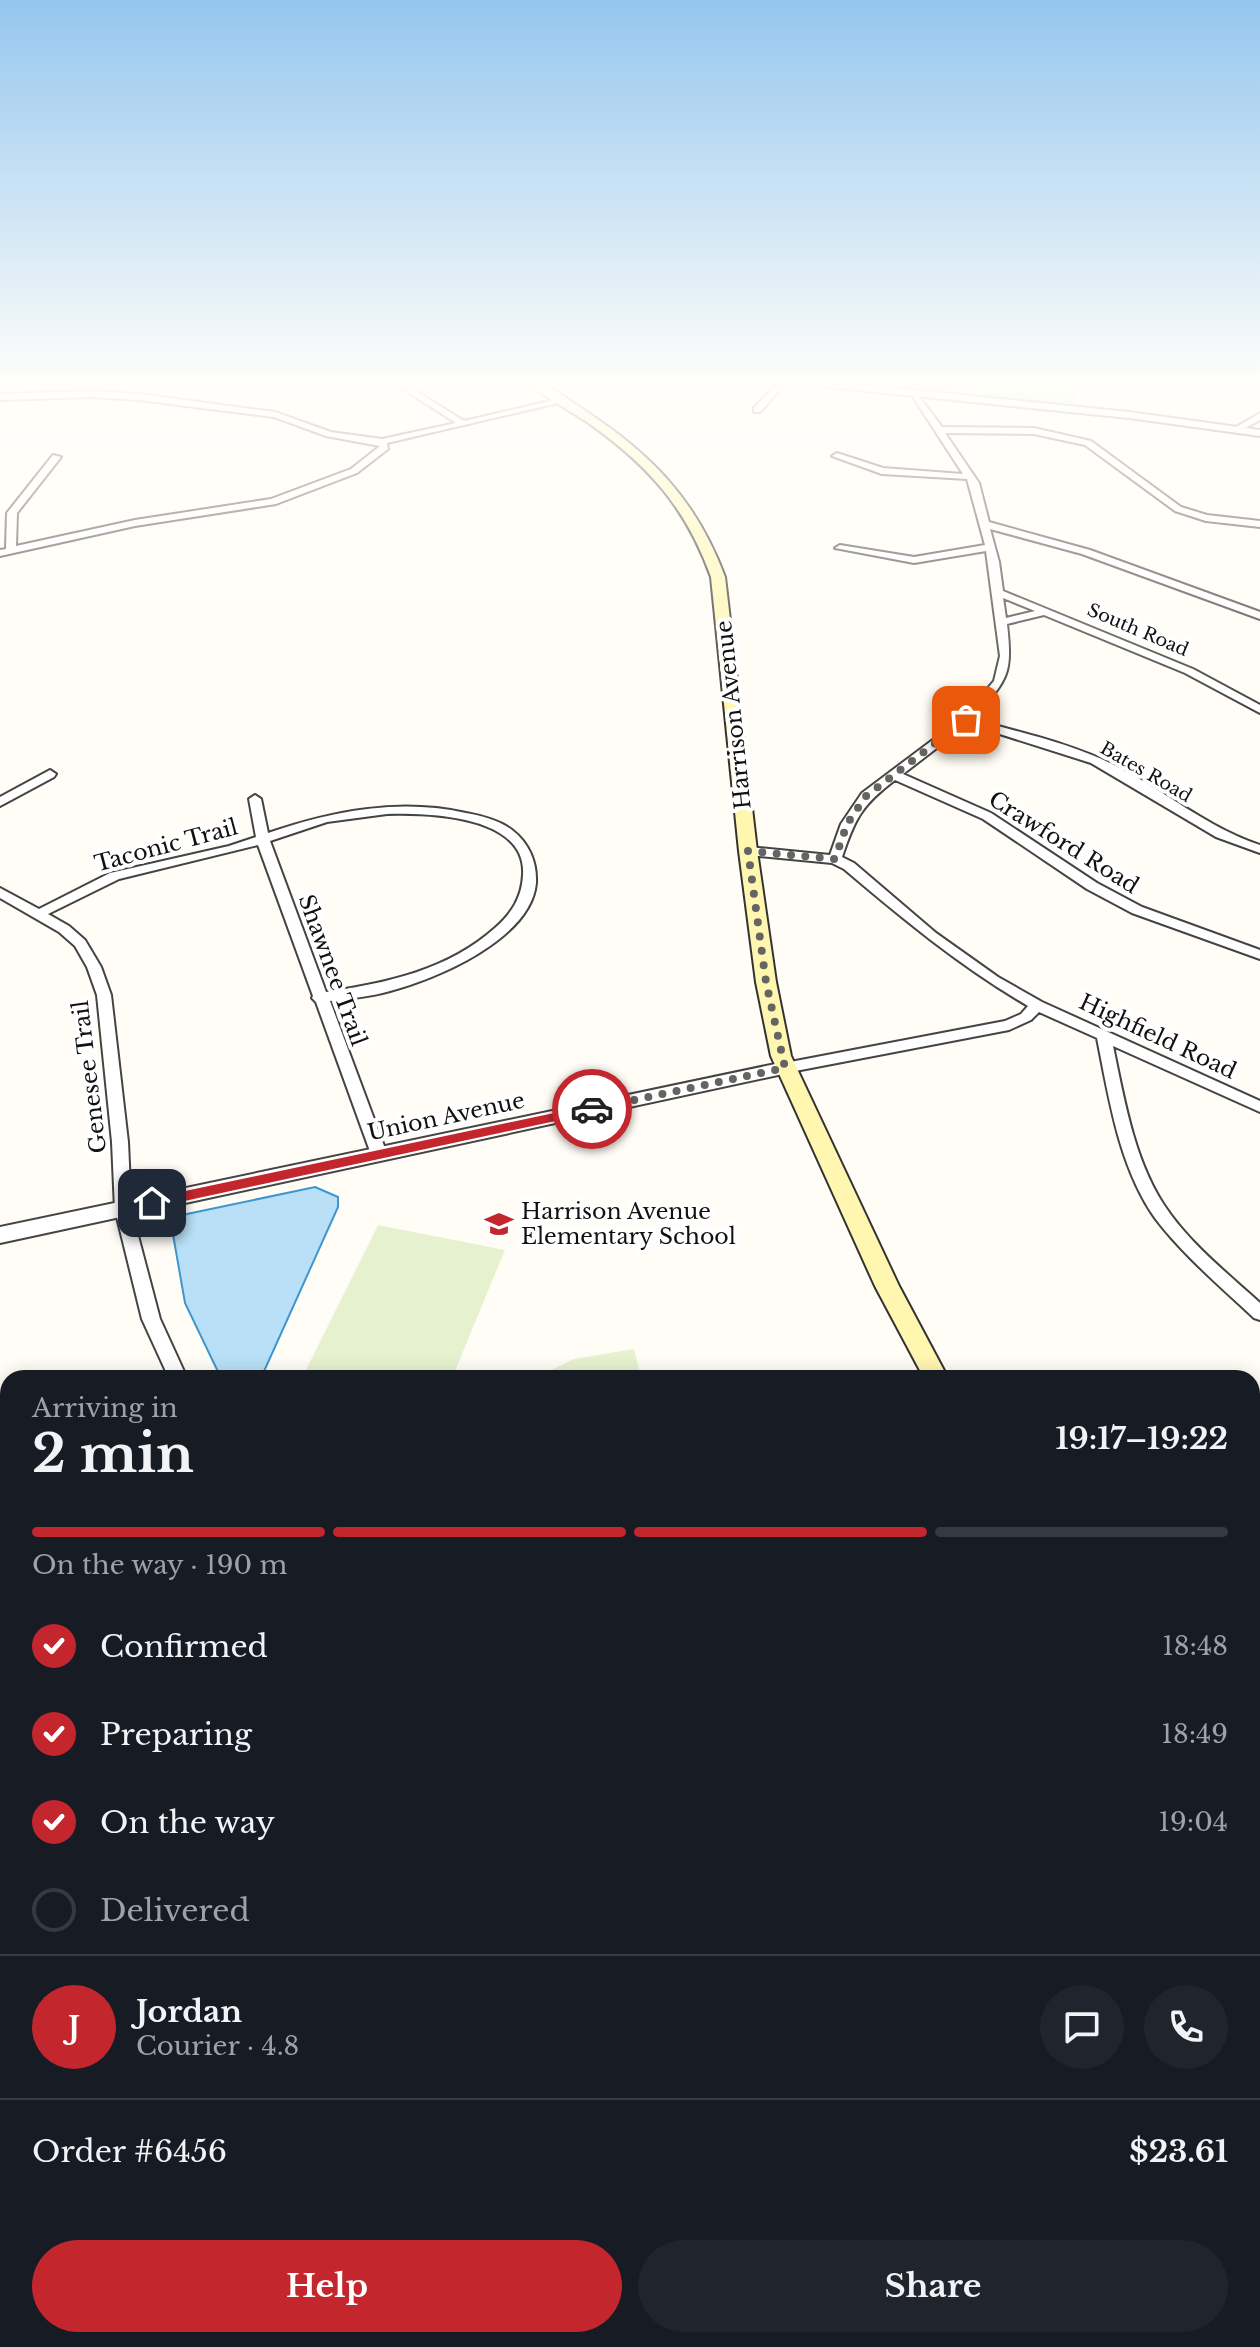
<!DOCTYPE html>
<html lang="en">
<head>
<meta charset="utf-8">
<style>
	:root { --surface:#171b24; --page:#20242c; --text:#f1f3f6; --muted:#9ea1a6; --line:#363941; --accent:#c4262e }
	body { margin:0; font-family:"Libre Baskerville",serif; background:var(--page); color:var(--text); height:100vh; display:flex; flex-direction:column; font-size:30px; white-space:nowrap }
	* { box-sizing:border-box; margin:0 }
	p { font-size:26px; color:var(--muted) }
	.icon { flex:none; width:44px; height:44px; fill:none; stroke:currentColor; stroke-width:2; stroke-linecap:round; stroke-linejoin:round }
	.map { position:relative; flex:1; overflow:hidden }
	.sheet { position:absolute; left:0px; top:1370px; width:1260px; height:978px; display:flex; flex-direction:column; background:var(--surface); border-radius:24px 24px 0 0; box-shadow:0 4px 20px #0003 }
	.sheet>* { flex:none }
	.pin { position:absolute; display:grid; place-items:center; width:68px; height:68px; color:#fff; margin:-34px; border-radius:16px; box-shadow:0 4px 12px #0006 }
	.courier { position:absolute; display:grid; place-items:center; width:80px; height:80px; margin:-40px; border:6px solid #c4262e; border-radius:50%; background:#fff; color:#222; box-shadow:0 2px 10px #0007 }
	.overview em { font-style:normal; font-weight:700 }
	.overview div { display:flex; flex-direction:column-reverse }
	.overview { display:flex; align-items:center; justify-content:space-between; height:136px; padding:0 32px }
	h1 { font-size:52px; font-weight:700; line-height:60px }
	.bar { display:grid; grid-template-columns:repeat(4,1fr); gap:12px 8px; align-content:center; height:96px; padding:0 32px }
	.bar i { height:10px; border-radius:6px; background:var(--line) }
	.bar .active { background:var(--accent) }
	.bar p { grid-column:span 4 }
	.line { display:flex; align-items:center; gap:20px; padding:0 32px; border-top:2px solid var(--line) }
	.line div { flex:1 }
	.round { display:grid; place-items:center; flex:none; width:84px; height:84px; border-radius:42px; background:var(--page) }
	ol { padding:0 32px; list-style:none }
	li { display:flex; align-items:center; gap:24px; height:88px }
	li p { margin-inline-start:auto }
	li .icon { padding:8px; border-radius:50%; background:var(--accent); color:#fff; stroke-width:4 }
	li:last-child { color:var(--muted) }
	li i { width:44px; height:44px; border:4px solid var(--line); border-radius:50% }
	.action { display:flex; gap:16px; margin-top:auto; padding:16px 32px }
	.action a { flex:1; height:92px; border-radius:48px; background:var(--accent); color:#fff; font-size:32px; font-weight:700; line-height:92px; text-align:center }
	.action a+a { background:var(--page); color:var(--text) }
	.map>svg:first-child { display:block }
</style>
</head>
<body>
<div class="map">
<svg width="1260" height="2347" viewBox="0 0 1260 2347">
	<rect width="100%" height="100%" fill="#fffdf5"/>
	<path fill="#d5ebbd" d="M 865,383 L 1074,383 L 1075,405 Z"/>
	<path fill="#b9dc9c" d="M 1260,2267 L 1260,2300 L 1256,2303 L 1260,2316 L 1260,2347 L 1154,2347 L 1163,2340 L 1252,2340 L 1252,2273 Z"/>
	<g fill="#e6f2cf">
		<path d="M 378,1225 L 505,1250 L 452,1378 L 302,1378 Z"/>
		<path d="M 634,1349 L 641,1378 L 535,1378 L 574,1359 Z"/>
	</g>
	<path fill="#b9e0f7" stroke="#3f96cf" stroke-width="2" d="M 315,1187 L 338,1197 L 338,1207 L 261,1378 L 221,1378 L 185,1303 L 171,1223 L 187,1214 Z"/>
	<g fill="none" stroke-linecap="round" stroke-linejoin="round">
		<defs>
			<g id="minor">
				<path d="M 394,383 L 403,383 L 464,421 L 563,398 L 567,401 L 387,443 L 388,449 L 357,473 L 276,504 L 135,526 L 0,556 L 0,550 L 6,549 L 7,513 L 53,455 L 61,457 L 17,513 L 16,546 L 135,520 L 271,499 L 351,469 L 380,446 L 326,436 L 274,417 L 139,400 L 93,397 L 0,400 L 0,394 L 93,391 L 139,394 L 275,412 L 331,432 L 382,439 L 456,423 Z"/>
				<path d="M 778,383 L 786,383 L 760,412 L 754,412 L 754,408 Z"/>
				<path d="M 915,391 L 942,427 L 1034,428 L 1091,441 L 1181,507 L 1207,515 L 1260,521 L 1260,527 L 1206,521 L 1175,511 L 1085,445 L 1034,434 L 945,433 L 979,483 L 989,522 L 1090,550 L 1260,612 L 1260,619 L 1082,554 L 990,529 L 999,562 L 1003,591 L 1193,669 L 1260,705 L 1260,713 L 1185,673 L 1044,615 L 1007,624 C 1013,677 1007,679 973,719 C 1021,733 1070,743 1114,765 C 1164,790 1206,827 1260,845 L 1260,853 L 1216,837 L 1091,763 L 968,724 L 903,774 L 991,813 L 1097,883 L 1142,907 L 1260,950 L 1260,959 L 1132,913 L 1087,889 L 983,819 L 895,780 C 862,805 855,818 842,857 L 854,863 L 936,933 L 998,977 L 1042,1002 L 1260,1101 L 1260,1112 L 1113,1046 C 1124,1099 1134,1159 1164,1205 C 1189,1243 1227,1273 1260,1303 L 1260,1320 L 1254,1318 C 1220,1286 1183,1255 1155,1218 C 1119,1167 1109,1098 1097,1038 L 1039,1012 L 1031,1020 L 1009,1030 L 785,1073 L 778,1068 L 785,1063 L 1005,1021 L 1021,1014 L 1028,1006 C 961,967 903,919 844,869 L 832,863 L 748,855 L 742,851 L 748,847 L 830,855 L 841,824 L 862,793 L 962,718 L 994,681 L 1000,656 L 986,551 L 914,563 L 835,548 L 840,545 L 914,557 L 985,545 L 967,479 L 882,474 L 832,456 L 837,453 L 883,468 L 963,474 L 911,394 ZM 1003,598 L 1035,611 L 1006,618 Z"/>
				<path d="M 1260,413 L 1260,420 L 1240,431 L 1233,429 Z"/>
				<path d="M 50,770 L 56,774 L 54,777 L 0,806 L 0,797 Z"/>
				<path d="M 255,795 L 261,799 L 268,833 C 332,811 399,798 466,813 C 482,816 499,820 512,830 C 529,843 537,862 536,883 C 531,939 436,979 390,991 C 370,997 350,998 330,1001 L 387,1154 L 379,1160 L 371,1154 L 316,1002 L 312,998 L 313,996 L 258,845 L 119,879 L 48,914 L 69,926 L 85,940 L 101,967 L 111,995 L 128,1142 L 131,1209 L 160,1319 L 187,1378 L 169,1378 L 142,1319 L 115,1209 L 112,1142 L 97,995 L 87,967 L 75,946 L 59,932 L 0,898 L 0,888 L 39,909 L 110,873 L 229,846 L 256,837 L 249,799 ZM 387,814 C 427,813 527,815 523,875 C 522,897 512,913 495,928 C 448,970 387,983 326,992 L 270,841 L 327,822 Z"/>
				<path d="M 0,2289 L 8,2293 L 8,2340 L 27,2340 L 29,2347 L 1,2347 Z"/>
				<path d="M 210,2340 L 244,2340 L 241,2347 L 207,2347 Z"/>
				<path d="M 779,2340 L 809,2340 L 812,2347 L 782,2347 Z"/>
			</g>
			<g id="tertiary">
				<path d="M 812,383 L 843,383 L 1129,412 L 1260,430 L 1260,436 L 1129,418 L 817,386 Z"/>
				<path d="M 785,1062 L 794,1068 L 792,1072 L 0,1243 L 0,1227 Z"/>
			</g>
			<g id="secondary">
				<path d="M 528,383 C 547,382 562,395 578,406 C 649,452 695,497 725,577 L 757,851 L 776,982 L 791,1056 L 899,1286 L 948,1378 L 924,1378 L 875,1286 L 771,1056 L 756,982 L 739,851 L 711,577 C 686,508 650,467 590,424 C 570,410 546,399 528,383 Z"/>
				<path d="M 1252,1730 L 1260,1733 L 1260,1767 L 1252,1764 Z"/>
			</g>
			<g id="motorway">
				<path d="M 1260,2085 L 1260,2134 L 1252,2138 L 1252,2089 Z"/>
				<path d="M 1260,2169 L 1260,2220 L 1252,2223 L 1252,2172 Z"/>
				<path d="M 914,2340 L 972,2340 L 969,2347 L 911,2347 Z"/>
				<path d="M 1033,2340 L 1091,2340 L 1088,2347 L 1030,2347 Z"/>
			</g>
		</defs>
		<use href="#minor" stroke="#444" stroke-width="4"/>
		<use href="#tertiary" stroke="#444" stroke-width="4"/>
		<use href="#secondary" stroke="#333" stroke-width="4"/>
		<use href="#motorway" stroke="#222" stroke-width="4"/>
		<use href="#minor" fill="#fff" fill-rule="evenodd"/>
		<use href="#tertiary" fill="#fff" fill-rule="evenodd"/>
		<use href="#secondary" fill="#fff6b0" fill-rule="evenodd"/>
		<use href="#motorway" fill="#f5a25d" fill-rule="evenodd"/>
	</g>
	<linearGradient id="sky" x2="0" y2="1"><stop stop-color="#95c6ee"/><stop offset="0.54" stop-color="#fffefa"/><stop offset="1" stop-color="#fffefa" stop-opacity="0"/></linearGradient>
	<rect width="1260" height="711" fill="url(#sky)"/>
	<path fill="#c4262e" d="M 592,1105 L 598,1109 L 597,1112 L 152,1208 L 145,1203 L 152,1198 Z"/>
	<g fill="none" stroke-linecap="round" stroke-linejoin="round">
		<path stroke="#646461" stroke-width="8" stroke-dasharray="0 14.4" d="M 592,1109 L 785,1068 L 766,982 L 748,851 L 835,859 L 847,824 L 866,796 L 966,720"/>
	</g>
	<defs>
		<symbol id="school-bare" viewBox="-9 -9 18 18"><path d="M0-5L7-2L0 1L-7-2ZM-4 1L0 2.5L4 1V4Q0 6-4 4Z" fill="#c4262e" stroke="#fff" stroke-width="2.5" paint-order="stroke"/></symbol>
	</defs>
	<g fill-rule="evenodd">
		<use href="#school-bare" x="479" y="1204" width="40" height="40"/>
	</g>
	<g text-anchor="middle" stroke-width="8" stroke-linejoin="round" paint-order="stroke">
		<g font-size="18" fill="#111" stroke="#fff">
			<text transform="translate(1138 630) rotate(23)" y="6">South Road</text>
			<text transform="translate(1146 772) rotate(30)" y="6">Bates Road</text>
		</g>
		<g font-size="22" fill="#111" stroke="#fff">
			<text transform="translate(733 715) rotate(-96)" y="8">Harrison Avenue</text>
			<text transform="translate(1064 842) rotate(32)" y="8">Crawford Road</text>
			<text transform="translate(166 845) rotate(-15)" y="8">Taconic Trail</text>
			<text transform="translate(333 970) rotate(70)" y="8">Shawnee Trail</text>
			<text transform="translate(1158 1036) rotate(25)" y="8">Highfield Road</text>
			<text transform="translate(89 1077) rotate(-97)" y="8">Genesee Trail</text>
			<text transform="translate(446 1116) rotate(-12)" y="8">Union Avenue</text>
		</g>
		<g font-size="22" fill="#111" stroke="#fff" text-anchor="start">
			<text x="521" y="1219">Harrison Avenue<tspan x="521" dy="25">Elementary School</tspan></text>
		</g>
	</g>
</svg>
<div class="pin" style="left:966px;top:720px;background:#ea580c"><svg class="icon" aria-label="bag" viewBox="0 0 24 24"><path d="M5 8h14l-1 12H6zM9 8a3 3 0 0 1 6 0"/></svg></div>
<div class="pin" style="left:152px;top:1203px;background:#1f2937"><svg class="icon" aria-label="home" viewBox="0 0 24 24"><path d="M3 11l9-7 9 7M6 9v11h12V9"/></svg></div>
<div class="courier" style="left:592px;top:1109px"><svg class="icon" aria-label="car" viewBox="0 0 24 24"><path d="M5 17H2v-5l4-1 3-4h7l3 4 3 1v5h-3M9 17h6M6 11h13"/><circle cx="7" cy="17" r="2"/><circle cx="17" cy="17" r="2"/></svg></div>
<section class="sheet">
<div class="overview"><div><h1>2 min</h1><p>Arriving in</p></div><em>19:17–19:22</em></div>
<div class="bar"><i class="active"></i><i class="active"></i><i class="active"></i><i></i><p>On the way · 190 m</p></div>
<ol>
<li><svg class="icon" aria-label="check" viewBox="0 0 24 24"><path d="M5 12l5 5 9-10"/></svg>Confirmed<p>18:48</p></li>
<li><svg class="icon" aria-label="check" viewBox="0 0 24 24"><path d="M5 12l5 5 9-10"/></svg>Preparing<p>18:49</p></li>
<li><svg class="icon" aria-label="check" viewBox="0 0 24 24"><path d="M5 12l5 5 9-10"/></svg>On the way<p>19:04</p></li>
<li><i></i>Delivered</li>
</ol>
<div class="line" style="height:144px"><b class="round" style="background:var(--accent);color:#fff">J</b><div><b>Jordan</b><p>Courier · 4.8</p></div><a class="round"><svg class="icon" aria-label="chat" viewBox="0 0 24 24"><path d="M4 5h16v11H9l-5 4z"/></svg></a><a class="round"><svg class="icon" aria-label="phone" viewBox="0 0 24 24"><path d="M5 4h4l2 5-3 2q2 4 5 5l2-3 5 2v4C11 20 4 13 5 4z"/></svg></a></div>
<div class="line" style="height:104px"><div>Order #6456</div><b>$23.61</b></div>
<div class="action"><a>Help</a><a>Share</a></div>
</section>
</div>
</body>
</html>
